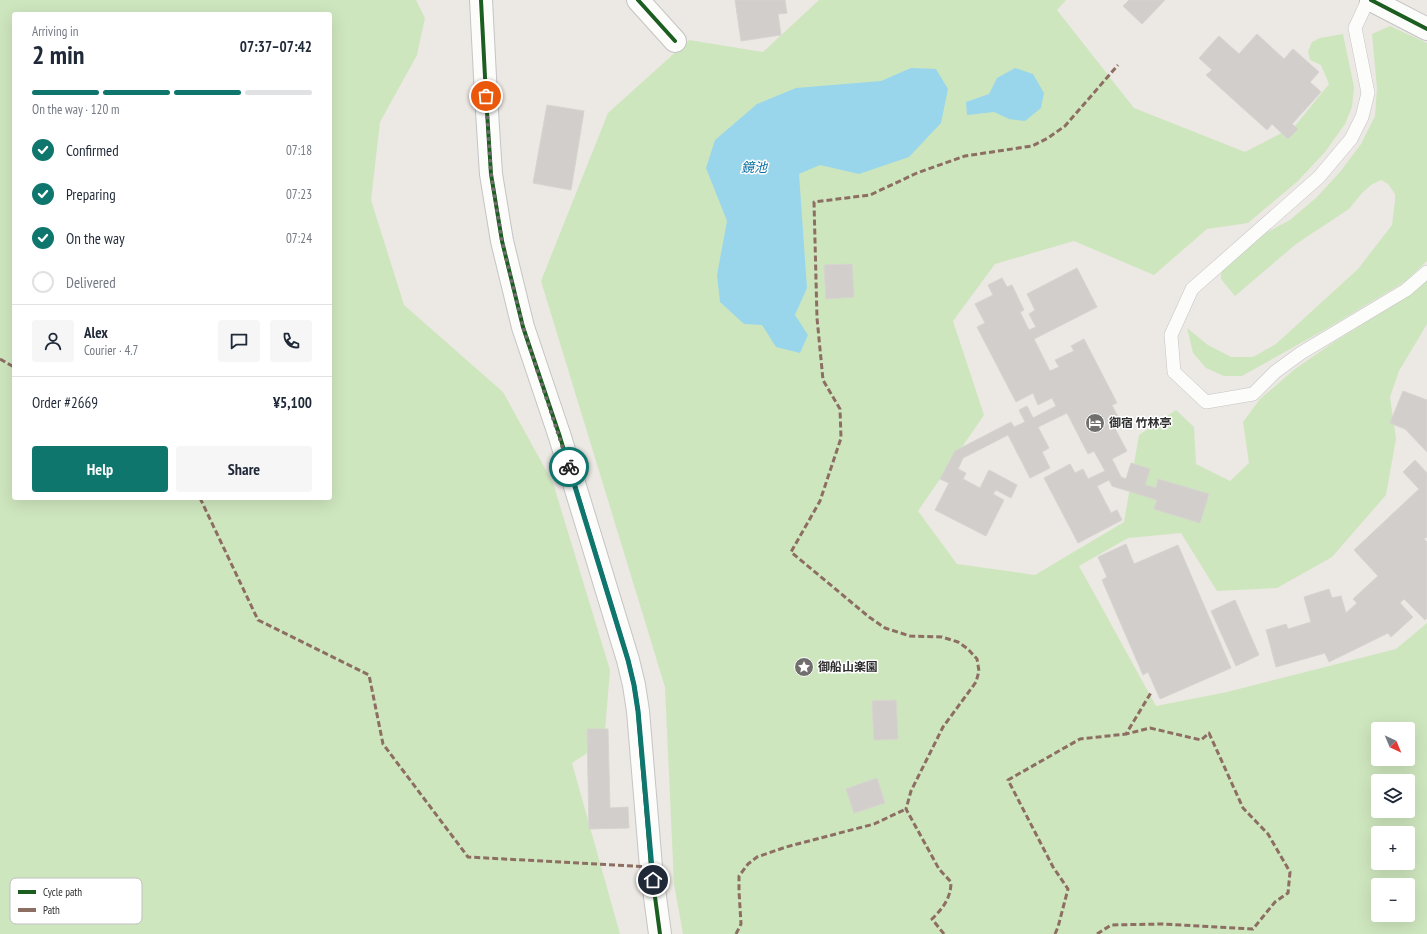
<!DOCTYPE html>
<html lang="en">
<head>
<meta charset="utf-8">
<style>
	:root { --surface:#fff; --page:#f6f6f7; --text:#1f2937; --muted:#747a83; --line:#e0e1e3; --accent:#0f766e }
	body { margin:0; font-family:"PT Sans Narrow","Noto Sans JP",sans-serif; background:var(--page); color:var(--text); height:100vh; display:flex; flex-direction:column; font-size:15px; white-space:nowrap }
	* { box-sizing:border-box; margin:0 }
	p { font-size:13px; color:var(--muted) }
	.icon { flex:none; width:22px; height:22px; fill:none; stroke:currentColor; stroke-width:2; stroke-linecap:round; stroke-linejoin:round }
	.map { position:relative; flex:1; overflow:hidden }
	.sheet { position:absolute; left:12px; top:12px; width:320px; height:488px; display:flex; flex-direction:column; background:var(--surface); border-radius:4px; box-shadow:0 4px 16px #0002 }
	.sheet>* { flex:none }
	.needle { width:26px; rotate:136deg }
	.buttons { position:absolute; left:1371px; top:722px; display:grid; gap:8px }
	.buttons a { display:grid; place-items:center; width:44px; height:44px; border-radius:4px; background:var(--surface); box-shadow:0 4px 16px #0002; font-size:20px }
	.pin { position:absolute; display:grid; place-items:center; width:34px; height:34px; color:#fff; margin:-17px; border:2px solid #fff; border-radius:50%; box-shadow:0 1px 4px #0007 }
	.courier { position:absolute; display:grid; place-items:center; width:40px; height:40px; margin:-20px; border:3px solid #0f766e; border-radius:50%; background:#fff; color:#222; box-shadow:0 1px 5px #0007 }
	.overview em { font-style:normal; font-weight:600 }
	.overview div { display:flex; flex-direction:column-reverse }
	.overview { display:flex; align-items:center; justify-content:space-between; height:68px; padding:0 20px }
	h1 { font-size:26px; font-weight:600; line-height:30px }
	.bar { display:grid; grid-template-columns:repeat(4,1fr); gap:6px 4px; align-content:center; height:48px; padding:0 20px }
	.bar i { height:5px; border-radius:3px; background:var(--line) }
	.bar .active { background:var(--accent) }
	.bar p { grid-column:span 4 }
	.line { display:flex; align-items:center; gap:10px; padding:0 20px; border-top:1px solid var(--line) }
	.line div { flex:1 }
	.round { display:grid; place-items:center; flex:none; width:42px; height:42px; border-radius:4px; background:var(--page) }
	ol { padding:0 20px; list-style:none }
	li { display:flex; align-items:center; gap:12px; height:44px }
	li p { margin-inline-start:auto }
	li .icon { padding:4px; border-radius:50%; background:var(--accent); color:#fff; stroke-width:4 }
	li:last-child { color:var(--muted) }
	li i { width:22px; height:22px; border:2px solid var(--line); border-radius:50% }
	.primary-button { display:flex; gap:8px; margin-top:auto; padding:8px 20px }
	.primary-button a { flex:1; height:46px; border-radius:4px; background:var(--accent); color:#fff; font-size:16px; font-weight:600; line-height:46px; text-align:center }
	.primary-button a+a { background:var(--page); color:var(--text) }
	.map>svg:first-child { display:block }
</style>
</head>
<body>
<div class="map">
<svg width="1427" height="934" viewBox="0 0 1427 934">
	<rect width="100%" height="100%" fill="#ece8e4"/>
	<g fill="#cee6be" fill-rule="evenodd">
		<path d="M 0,0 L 416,0 L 425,18 L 417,55 L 380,122 L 371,200 L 404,305 L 503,392 L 553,483 L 610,670 L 604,742 L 572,763 L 620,934 L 0,934 ZM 14,14 L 330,14 L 330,498 L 14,498 Z"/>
		<path d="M 819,0 L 1066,0 L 1057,10 L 1134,108 L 1245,152 L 1295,126 L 1329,84 L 1321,65 L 1310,60 L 1308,51 L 1312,42 L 1320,38 L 1343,34 L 1354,87 L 1352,107 L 1345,124 L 1325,152 L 1298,181 L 1248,223 L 1207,229 L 1154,275 L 1074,241 L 995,264 L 953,321 L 984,415 L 918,511 L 957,564 L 1035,575 L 1124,522 L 1139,435 L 1176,410 L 1194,427 L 1196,464 L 1230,481 L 1249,463 L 1243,422 L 1260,399 L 1295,369 L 1334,342 L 1411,294 L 1427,280 L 1427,324 L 1399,371 L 1390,397 L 1396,439 L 1386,495 L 1332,557 L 1277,588 L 1217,591 L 1181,533 L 1128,538 L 1079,566 L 1156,706 L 1227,692 L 1396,649 L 1427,623 L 1427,934 L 683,934 L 674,884 L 665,687 L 541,281 L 608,113 L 689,40 L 763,52 ZM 1378,729 L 1408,729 L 1408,759 L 1378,759 ZM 1378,781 L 1408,781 L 1408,811 L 1378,811 ZM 1378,833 L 1408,833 L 1408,863 L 1378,863 ZM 1378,885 L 1408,885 L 1408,915 L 1378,915 Z"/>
		<path d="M 1390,26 L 1427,43 L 1427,261 L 1406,281 L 1326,329 L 1242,376 L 1224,376 L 1206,368 L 1193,353 L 1187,328 L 1208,345 L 1231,357 L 1253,357 L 1276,344 L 1358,269 L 1392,225 L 1395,201 L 1395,194 L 1388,184 L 1381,180 L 1371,185 L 1362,193 L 1349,209 L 1296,244 L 1235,296 L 1221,279 L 1221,272 L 1264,234 L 1290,220 L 1317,197 L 1340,172 L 1361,144 L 1375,116 L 1377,88 L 1372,34 Z"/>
	</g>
	<g fill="#99d6ec">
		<path d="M 911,68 L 936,69 L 948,89 L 941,123 L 909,157 L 859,174 L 820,165 L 799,174 L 807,288 L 795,315 L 808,335 L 800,353 L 776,347 L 762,325 L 744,324 L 720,302 L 717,275 L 727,221 L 706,168 L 715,140 L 757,104 L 796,88 L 881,81 Z"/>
		<path d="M 1015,68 L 1033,74 L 1044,93 L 1041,108 L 1025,121 L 1009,119 L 994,112 L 967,115 L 966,102 L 989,94 L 997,78 Z"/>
	</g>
	<g fill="#d1cecb" stroke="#d7d4d0">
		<path d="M 735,0 L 785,0 L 787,13 L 778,14 L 781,35 L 741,41 Z"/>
		<path d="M 1129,0 L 1165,0 L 1142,24 L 1123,6 Z"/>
		<path d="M 1257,34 L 1284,59 L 1293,49 L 1319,72 L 1310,82 L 1321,92 L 1292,124 L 1298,129 L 1288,139 L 1272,124 L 1267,130 L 1206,75 L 1212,70 L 1199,58 L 1219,36 L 1239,54 Z"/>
		<path d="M 547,105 L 584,111 L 571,190 L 533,183 Z"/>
		<path d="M 852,264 L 854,297 L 826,299 L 824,265 Z"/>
		<path d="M 1077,268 L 1097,307 L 1034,339 L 1050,371 L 1059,367 L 1055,360 L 1074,351 L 1071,346 L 1084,339 L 1117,403 L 1112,405 L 1119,419 L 1112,423 L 1127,451 L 1112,459 L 1121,477 L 1126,479 L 1131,463 L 1150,469 L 1145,485 L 1156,488 L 1158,479 L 1209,494 L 1200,523 L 1154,509 L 1157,500 L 1112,486 L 1109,480 L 1097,486 L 1111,513 L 1117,510 L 1122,520 L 1078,543 L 1044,478 L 1070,464 L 1075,473 L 1083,469 L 1088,479 L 1105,471 L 1094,451 L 1088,454 L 1067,413 L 1038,427 L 1049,448 L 1042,452 L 1050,468 L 1030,478 L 1008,435 L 963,458 L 958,469 L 966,473 L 963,479 L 980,488 L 989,470 L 1017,485 L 1011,498 L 996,490 L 993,494 L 1004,500 L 986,536 L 935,510 L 949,483 L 940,479 L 955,451 L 1011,422 L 1014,427 L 1025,422 L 1019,410 L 1027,406 L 1033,418 L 1056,406 L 1052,398 L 1038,405 L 1033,393 L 1016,402 L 977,327 L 985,323 L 975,304 L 993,295 L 988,285 L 1002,278 L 1007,287 L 1012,285 L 1024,310 L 1020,312 L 1029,330 L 1036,327 L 1029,314 L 1035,310 L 1027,294 Z"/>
		<path d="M 1403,391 L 1427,400 L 1427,452 L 1405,429 L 1390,423 Z"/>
		<path d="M 1415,460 L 1427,473 L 1427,537 L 1424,539 L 1427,542 L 1427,618 L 1425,620 L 1404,599 L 1400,603 L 1413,617 L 1391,637 L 1388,633 L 1329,662 L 1325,653 L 1276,667 L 1266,630 L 1286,624 L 1288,629 L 1311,622 L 1304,597 L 1329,589 L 1332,598 L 1341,596 L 1346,613 L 1357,603 L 1353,599 L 1378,576 L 1354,550 L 1419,489 L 1403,472 Z"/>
		<path d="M 1126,544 L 1134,564 L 1178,545 L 1231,668 L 1160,699 L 1148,672 L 1143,675 L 1102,580 L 1107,577 L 1098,557 Z"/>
		<path d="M 1235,600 L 1259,655 L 1236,666 L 1211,611 Z"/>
		<path d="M 896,700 L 898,739 L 874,740 L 872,701 Z"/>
		<path d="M 587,729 L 608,729 L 610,808 L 628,807 L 629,828 L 589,829 Z"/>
		<path d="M 877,778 L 885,803 L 854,813 L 846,789 Z"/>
	</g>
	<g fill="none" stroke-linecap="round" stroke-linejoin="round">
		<defs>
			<path id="service" d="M 1368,0 L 1355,28 L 1368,93 L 1362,117 L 1351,139 L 1319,177 L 1192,289 L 1171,335 L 1174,372 L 1206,402 L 1253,394 L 1275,372 L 1301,353 L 1406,290 L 1427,272"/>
			<g id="minor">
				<path d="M 638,0 L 675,41"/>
				<path d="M 1371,0 L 1427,29"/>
			</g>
			<path id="tertiary" d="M 481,0 L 486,96 L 491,174 L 502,241 L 523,327 L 560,437 L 628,660 L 634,685 L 638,711 L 651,867 L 660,934"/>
		</defs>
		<use href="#service" stroke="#c5c4c5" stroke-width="14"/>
		<use href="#minor" stroke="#c5c4c5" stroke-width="24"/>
		<use href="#tertiary" stroke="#c5c4c5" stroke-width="24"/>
		<use href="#service" stroke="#fcfcfb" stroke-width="13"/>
		<use href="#minor" stroke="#fcfcfb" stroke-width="22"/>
		<use href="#tertiary" stroke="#fcfcfb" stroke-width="22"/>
		<g stroke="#8d6e63" stroke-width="3" stroke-dasharray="6 3" stroke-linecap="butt">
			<path d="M 0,359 L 14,367"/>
			<path d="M 200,498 L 258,620 L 369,675 L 383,744 L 468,857 L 651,867"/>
			<path d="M 736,934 L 741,924 L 739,891 L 739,876 L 748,864 L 757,857 L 786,847 L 874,824 L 906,809"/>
			<path d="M 944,934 L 932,919 C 943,908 951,898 951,882 L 939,869 L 906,809 L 911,791 L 943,727 L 976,682 L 979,671 L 977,659 L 968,649 L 958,642 L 942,637 L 910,636 L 885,628 L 869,617 L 791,552 L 820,501 L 841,438 L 840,409 L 823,380 L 817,318 L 814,202 L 870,195 L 917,173 L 965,156 L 1032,146 L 1048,138 L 1065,126 L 1118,65"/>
			<path d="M 1055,934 L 1058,927 L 1068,889 L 1053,867 L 1008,780 L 1080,739 L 1126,734 L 1152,691"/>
			<path d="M 1097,934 L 1111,925 L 1162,924 L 1253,929 L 1275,902 L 1288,893 L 1290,872 L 1268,834 L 1243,808 L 1209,733 L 1201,740 L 1150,728 L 1126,734"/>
		</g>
		<defs>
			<g id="cycleway">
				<path d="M 481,0 L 486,96 L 491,174 L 502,241 L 523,327 L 560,437 L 628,660 L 634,685 L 638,711 L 651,867 L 660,934"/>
				<path d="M 638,0 L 675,41"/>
				<path d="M 1371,0 L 1427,29"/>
			</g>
		</defs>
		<use href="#cycleway" stroke="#fff" stroke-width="6"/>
		<use href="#cycleway" stroke="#1b5e20" stroke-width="4"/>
	</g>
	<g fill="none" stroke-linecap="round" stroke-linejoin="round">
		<path stroke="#706f6e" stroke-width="4" stroke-dasharray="0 7.2" d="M 486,96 L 491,174 L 502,241 L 523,327 L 569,467"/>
		<path stroke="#0f766e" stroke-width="5" d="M 569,467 L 628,660 L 634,685 L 638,711 L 653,880"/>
	</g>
	<defs>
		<symbol id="hotel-disc" viewBox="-11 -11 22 22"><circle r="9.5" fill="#706f6e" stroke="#fff"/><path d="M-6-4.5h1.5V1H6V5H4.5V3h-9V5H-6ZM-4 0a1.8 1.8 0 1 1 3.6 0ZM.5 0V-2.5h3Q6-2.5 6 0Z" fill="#fff"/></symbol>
		<symbol id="sight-disc" viewBox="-11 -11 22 22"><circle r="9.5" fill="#706f6e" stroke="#fff"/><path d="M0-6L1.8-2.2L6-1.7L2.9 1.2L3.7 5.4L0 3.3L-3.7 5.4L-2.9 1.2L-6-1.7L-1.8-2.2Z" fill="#fff"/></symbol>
	</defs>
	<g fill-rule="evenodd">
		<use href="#hotel-disc" x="1084" y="412" width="22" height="22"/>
		<use href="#sight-disc" x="793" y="656" width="22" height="22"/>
	</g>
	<g text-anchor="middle" stroke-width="3" stroke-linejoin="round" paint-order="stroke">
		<g font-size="12" font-weight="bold" fill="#2e2e2e" stroke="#fff" text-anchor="start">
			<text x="1109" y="427">御宿 竹林亭</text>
			<text x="818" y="671">御船山楽園</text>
		</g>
		<g font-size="13" font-style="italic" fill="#0d6fa3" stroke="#fff">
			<text x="754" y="172">鏡池</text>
		</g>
	</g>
	<rect x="10" y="878" width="132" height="46" rx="6" fill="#fff" stroke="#c0c0c0" stroke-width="1"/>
	<rect x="18" y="890" width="18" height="4" fill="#1b5e20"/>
	<rect x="18" y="908" width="18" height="4" fill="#8d6e63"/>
	<g font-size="11" fill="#2e2e2e">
		<text x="43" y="896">Cycle path</text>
		<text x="43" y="914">Path</text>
	</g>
</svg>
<div class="buttons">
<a><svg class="needle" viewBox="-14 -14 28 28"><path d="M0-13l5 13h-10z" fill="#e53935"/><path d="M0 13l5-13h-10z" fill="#747a83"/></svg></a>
<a><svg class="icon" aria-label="layers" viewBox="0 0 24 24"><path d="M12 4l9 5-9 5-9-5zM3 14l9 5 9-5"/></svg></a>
<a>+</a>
<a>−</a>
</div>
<div class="pin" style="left:486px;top:96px;background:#ea580c"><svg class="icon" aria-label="bag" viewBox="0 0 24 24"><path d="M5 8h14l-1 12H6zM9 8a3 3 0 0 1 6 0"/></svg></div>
<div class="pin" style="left:653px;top:880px;background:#1f2937"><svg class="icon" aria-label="home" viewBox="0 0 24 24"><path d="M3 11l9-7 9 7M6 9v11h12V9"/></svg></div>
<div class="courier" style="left:569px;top:467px"><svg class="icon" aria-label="bike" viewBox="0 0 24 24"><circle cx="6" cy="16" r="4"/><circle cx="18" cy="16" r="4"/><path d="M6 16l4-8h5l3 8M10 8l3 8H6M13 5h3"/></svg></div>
<section class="sheet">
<div class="overview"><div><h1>2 min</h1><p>Arriving in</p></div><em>07:37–07:42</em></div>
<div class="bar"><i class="active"></i><i class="active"></i><i class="active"></i><i></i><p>On the way · 120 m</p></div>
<ol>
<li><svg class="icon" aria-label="check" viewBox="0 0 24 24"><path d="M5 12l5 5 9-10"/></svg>Confirmed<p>07:18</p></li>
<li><svg class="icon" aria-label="check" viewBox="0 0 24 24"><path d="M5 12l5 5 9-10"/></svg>Preparing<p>07:23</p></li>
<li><svg class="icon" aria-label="check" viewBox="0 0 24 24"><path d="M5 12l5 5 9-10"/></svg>On the way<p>07:24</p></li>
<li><i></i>Delivered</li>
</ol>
<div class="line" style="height:72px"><a class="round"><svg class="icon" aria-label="person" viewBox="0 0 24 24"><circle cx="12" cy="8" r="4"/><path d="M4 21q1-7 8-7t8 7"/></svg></a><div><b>Alex</b><p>Courier · 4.7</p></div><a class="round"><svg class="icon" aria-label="chat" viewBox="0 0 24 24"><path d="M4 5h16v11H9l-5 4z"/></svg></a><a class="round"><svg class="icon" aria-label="phone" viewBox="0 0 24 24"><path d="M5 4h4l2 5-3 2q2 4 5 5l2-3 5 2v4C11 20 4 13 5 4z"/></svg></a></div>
<div class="line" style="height:52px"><div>Order #2669</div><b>¥5,100</b></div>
<div class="primary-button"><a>Help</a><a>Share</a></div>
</section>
</div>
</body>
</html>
